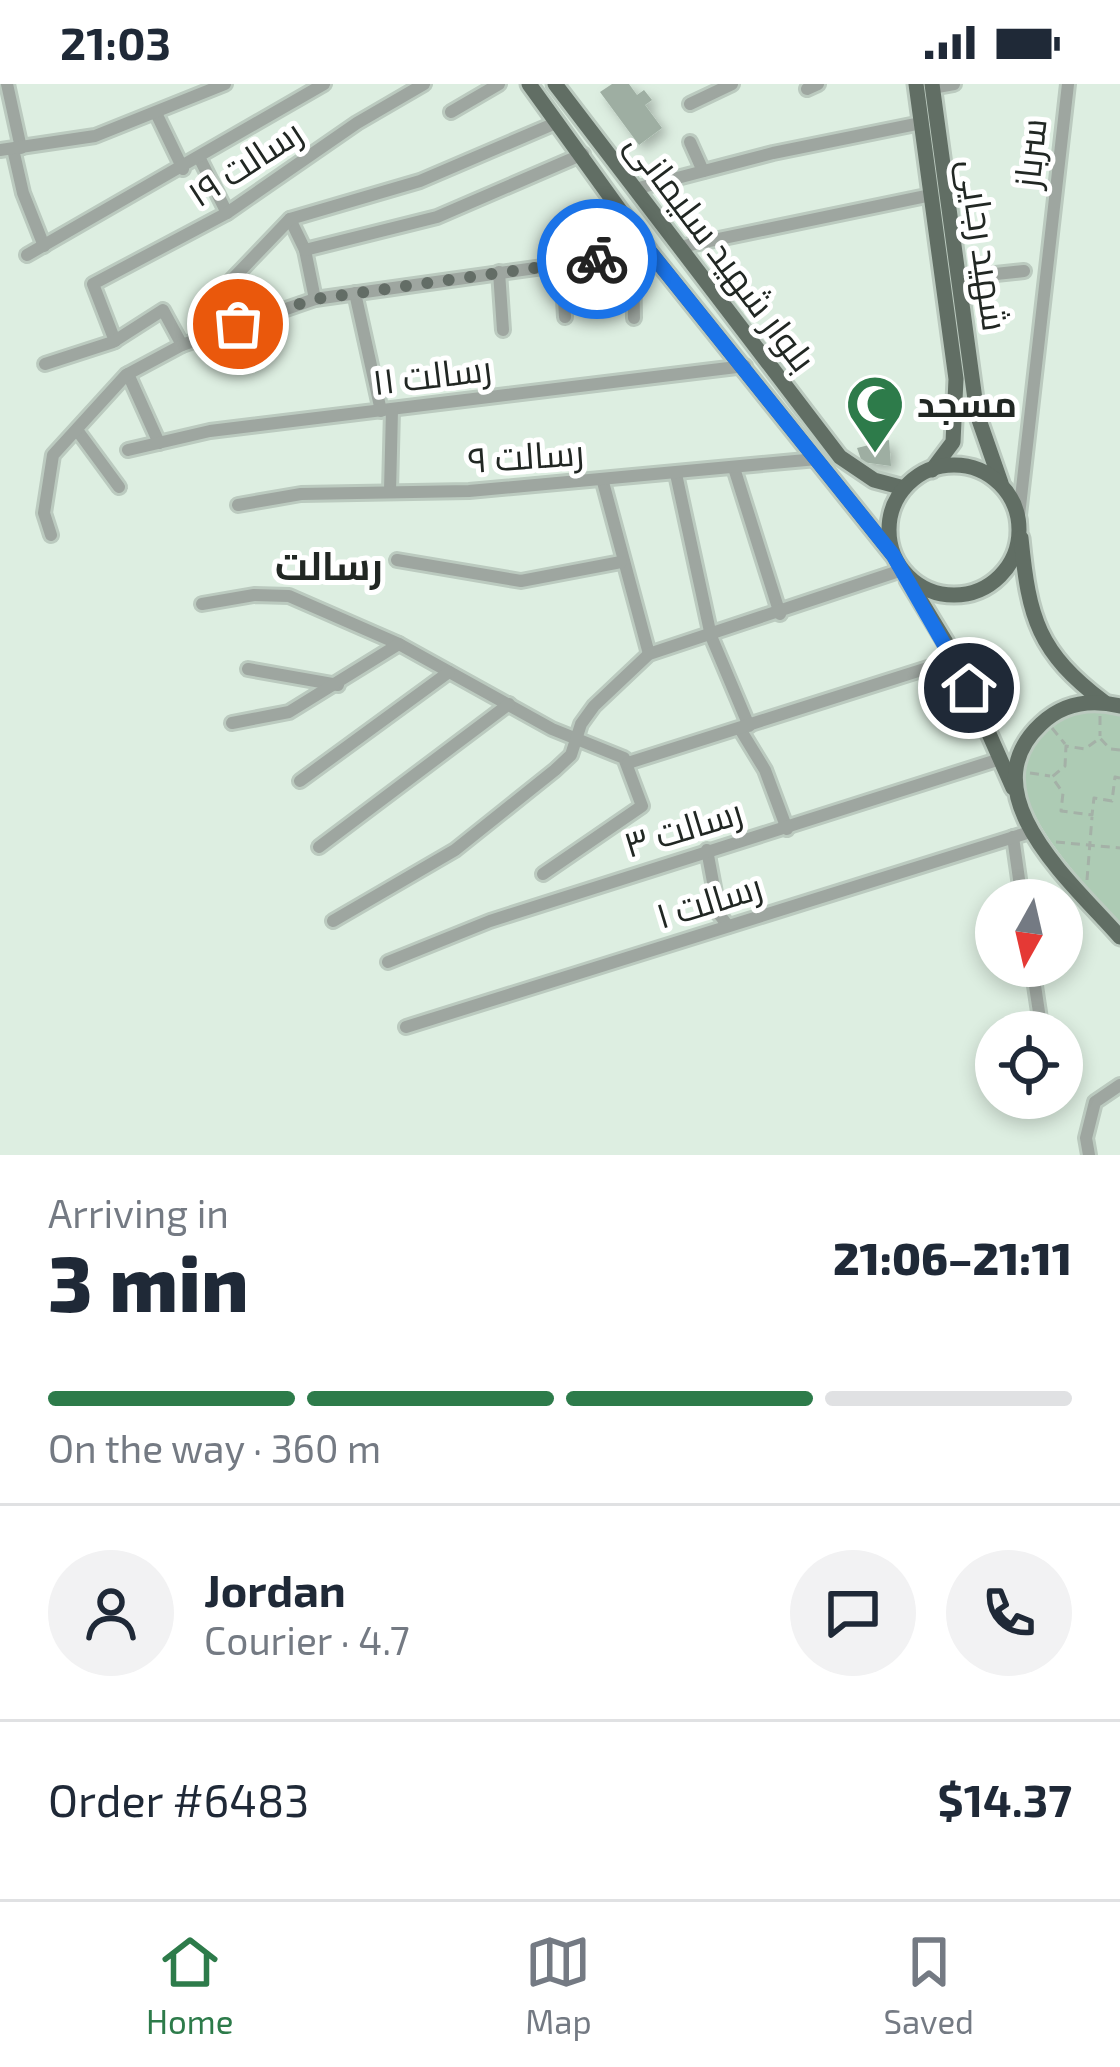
<!DOCTYPE html>
<html lang="en">
<head>
<meta charset="utf-8">
<style>
	:root { --surface:#fff; --page:#f2f2f3; --text:#1f2937; --muted:#747a83; --line:#e0e1e3; --accent:#2d7b4a }
	body { margin:0; font-family:"Exo 2",Cairo,sans-serif; background:var(--page); color:var(--text); height:100vh; display:flex; flex-direction:column; font-size:45px; white-space:nowrap }
	* { box-sizing:border-box; margin:0 }
	p { font-size:39px; color:var(--muted) }
	.icon { flex:none; width:66px; height:66px; fill:none; stroke:currentColor; stroke-width:2; stroke-linecap:round; stroke-linejoin:round }
	.map { position:relative; height:1071px; overflow:hidden }
	.details { display:flex; flex-direction:column; background:var(--surface); flex:1 }
	.details>* { flex:none }
	.needle { width:78px; rotate:188deg }
	.fabs { position:absolute; left:975px; top:795px; display:grid; gap:24px }
	.fabs a { display:grid; place-items:center; width:108px; height:108px; border-radius:50%; background:var(--surface); box-shadow:0 6px 18px #0003; font-size:60px }
	.pin { position:absolute; display:grid; place-items:center; width:102px; height:102px; color:#fff; margin:-51px; border:6px solid #fff; border-radius:50%; box-shadow:0 3px 12px #0007 }
	.courier { position:absolute; display:grid; place-items:center; width:120px; height:120px; margin:-60px; border:9px solid #1a73e8; border-radius:50%; background:#fff; color:#222; box-shadow:0 3px 15px #0007 }
	.overview em { font-style:normal; font-weight:800 }
	.overview div { display:flex; flex-direction:column-reverse }
	.overview { display:flex; align-items:center; justify-content:space-between; height:204px; padding:0 48px }
	h1 { font-size:78px; font-weight:800; line-height:90px }
	.bar { display:grid; grid-template-columns:repeat(4,1fr); gap:18px 12px; align-content:center; height:144px; padding:0 48px }
	.bar i { height:15px; border-radius:9px; background:var(--line) }
	.bar .active { background:var(--accent) }
	.bar p { grid-column:span 4 }
	.line { display:flex; align-items:center; gap:30px; padding:0 48px; border-top:3px solid var(--line) }
	.line div { flex:1 }
	.round { display:grid; place-items:center; flex:none; width:126px; height:126px; border-radius:63px; background:var(--page) }
	.status { display:flex; justify-content:space-between; align-items:center; height:84px; padding:0 60px; background:var(--surface); direction:ltr }
	.status svg { height:33px; fill:currentColor }
	.dock { display:flex; justify-content:space-around; align-items:center; height:168px; border-top:3px solid var(--line); background:var(--surface); font-size:33px; color:var(--muted) }
	.dock a { display:grid; justify-items:center; gap:6px }
	.dock .active { color:var(--accent) }
	.map>svg:first-child { display:block }
</style>
</head>
<body>
<div class="status"><b>21:03</b><svg viewBox="0 0 49 12"><path d="M0 12V9h3v3zM5 12V6h3v6zM10 12V3h3v9zM15 12V0h3v12zM26 1h20v11H26zM47 4h2v5h-2z"/></svg></div>
<div class="map">
<svg width="1120" height="1071" viewBox="0 0 1120 1071">
	<defs>
		<filter id="shadow"><feDropShadow dx="5.5" dy="5.5" stdDeviation="6" flood-color="#0004"/></filter>
	</defs>
	<rect width="100%" height="100%" fill="#ddeee1"/>
	<path fill="#adcbb4" d="M 1086,623 L 1120,630 L 1120,841 C 1068,778 951,672 1086,623 Z"/>
	<g fill="#9eaea2" filter="url(#shadow)">
		<path d="M 612,0 L 629,0 L 637,11 L 644,6 L 652,16 L 645,21 L 662,44 L 639,61 L 600,8 Z"/>
		<path d="M 889,356 L 891,382 L 862,378 L 857,364 Z"/>
	</g>
	<g fill="none" stroke-linecap="round" stroke-linejoin="round">
		<defs>
			<g id="minor">
				<path d="M 7,0 L 21,64"/>
				<path d="M 932,4 L 954,0"/>
				<path d="M 807,5 L 818,0"/>
				<path d="M 690,20 L 732,0"/>
				<path d="M 451,28 L 499,0"/>
				<path d="M 156,29 L 183,85"/>
				<path d="M 690,58 L 703,87"/>
				<path d="M 13,65 L 23,109 L 44,162"/>
				<path d="M 0,66 L 95,52 L 225,0"/>
				<path d="M 200,75 L 227,129"/>
				<path d="M 635,105 L 773,69 L 921,39"/>
				<path d="M 290,135 L 305,166 L 315,215"/>
				<path d="M 680,163 L 931,111"/>
				<path d="M 305,166 L 437,133 L 583,70"/>
				<path d="M 633,170 L 634,234"/>
				<path d="M 27,171 L 324,0"/>
				<path d="M 562,180 L 565,233"/>
				<path d="M 499,188 L 503,246"/>
				<path d="M 958,194 L 1024,187"/>
				<path d="M 222,206 L 290,135 L 420,97 L 558,38"/>
				<path d="M 355,209 L 381,327"/>
				<path d="M 115,257 L 93,200 L 227,129 L 357,39 L 424,0"/>
				<path d="M 45,280 L 113,258 L 163,226 L 182,261"/>
				<path d="M 128,290 L 159,359"/>
				<path d="M 77,346 L 119,403"/>
				<path d="M 128,366 L 210,347 L 745,282"/>
				<path d="M 734,384 L 780,530"/>
				<path d="M 676,390 L 711,552 L 749,642"/>
				<path d="M 603,398 L 649,570"/>
				<path d="M 390,407 L 392,326"/>
				<path d="M 238,421 L 301,410 L 469,407 L 817,375"/>
				<path d="M 1019,431 L 1068,0"/>
				<path d="M 51,451 L 44,429 L 53,371 L 126,291 L 182,261 L 315,215 L 650,168"/>
				<path d="M 397,476 L 521,497 L 621,478"/>
				<path d="M 202,520 L 254,511 L 289,512 L 399,560 L 552,645 L 624,674 L 642,722 L 543,790"/>
				<path d="M 248,585 L 338,601"/>
				<path d="M 232,639 L 289,628 L 399,560"/>
				<path d="M 740,645 L 765,686 L 787,745"/>
				<path d="M 628,679 L 956,575"/>
				<path d="M 300,697 L 449,588"/>
				<path d="M 1013,753 L 1022,816"/>
				<path d="M 319,763 L 509,620"/>
				<path d="M 707,766 L 719,830 L 728,842"/>
				<path d="M 333,837 L 455,766 L 555,686 L 571,671 L 581,640 L 594,622 L 649,570 L 902,486"/>
				<path d="M 388,878 L 490,837 L 997,676"/>
				<path d="M 1032,882 L 1042,948"/>
				<path d="M 406,943 L 1030,748"/>
				<path d="M 1089,1071 L 1086,1054 L 1095,1018 L 1120,1001"/>
			</g>
			<g id="major">
				<path d="M 529,0 L 650,168 L 893,471"/>
				<path d="M 555,0 L 840,373 L 874,396 L 904,404"/>
				<path d="M 916,0 L 956,295 L 953,358 L 932,386"/>
				<path d="M 932,0 L 977,330 L 1001,399"/>
				<circle cx="954" cy="446" r="65"/>
				<path d="M 1021,454 C 1029,535 1038,568 1104,618"/>
				<path d="M 908,496 L 956,575 L 1013,704"/>
				<path d="M 1120,622 C 1091,615 1063,619 1041,640 C 966,710 1075,801 1120,853"/>
			</g>
		</defs>
		<use href="#minor" stroke="#bbcabf" stroke-width="18"/>
		<use href="#major" stroke="#bbcabf" stroke-width="21"/>
		<g stroke="#a4b1a7" stroke-width="3" stroke-dasharray="9 6" stroke-linecap="butt">
			<path d="M 1100,632 L 1100,652"/>
			<path d="M 1052,644 L 1065,660"/>
			<path d="M 1120,666 L 1110,665 L 1100,654 L 1085,665 L 1066,662 L 1065,682 L 1052,693 L 1063,709 L 1061,727 L 1092,731 L 1094,714 L 1112,717 L 1115,693 L 1120,694"/>
			<path d="M 1030,689 L 1050,692"/>
			<path d="M 1056,758 L 1120,764"/>
			<path d="M 1087,796 L 1092,733"/>
		</g>
		<use href="#minor" stroke="#9ea6a0" stroke-width="12"/>
		<use href="#major" stroke="#616e64" stroke-width="15"/>
	</g>
	<g fill="none" stroke-linecap="round" stroke-linejoin="round">
		<path stroke="#636d66" stroke-width="12" stroke-dasharray="0 21.6" d="M 238,240 L 315,215 L 597,175"/>
		<path stroke="#1a73e8" stroke-width="15" d="M 597,175 L 650,168 L 893,471 L 969,604"/>
	</g>
	<defs>
		<symbol id="mosque-pin" viewBox="-11 -11 22 30"><path d="M0 17L-7.5 6A9.5 9.5 0 1 1 7.5 6Z" fill="#2d7b4a" stroke="#fff"/><path d="M3.5-4.9A6 6 0 1 0 3.5 4.9A5 5 0 1 1 3.5-4.9Z" fill="#fff"/></symbol>
	</defs>
	<g fill-rule="evenodd">
		<use href="#mosque-pin" x="842" y="287" width="66" height="90"/>
	</g>
	<g text-anchor="middle" stroke-width="10" stroke-linejoin="round" paint-order="stroke">
		<g font-size="36" fill="#212723" stroke="#fff">
			<text transform="translate(1030 69) rotate(-84)" y="13">سرباز</text>
			<text transform="translate(245 79) rotate(-33)" y="13">رسالت ۱۹</text>
			<text transform="translate(984 161) rotate(82)" y="13">شهید رجایی</text>
			<text transform="translate(721 168) rotate(53)" y="13">بلوار شهید سلیمانی</text>
			<text transform="translate(432 291) rotate(-7)" y="13">رسالت ۱۱</text>
			<text transform="translate(526 372) rotate(-4)" y="13">رسالت ۹</text>
			<text transform="translate(683 744) rotate(-17)" y="13">رسالت ۳</text>
			<text transform="translate(709 817) rotate(-17)" y="13">رسالت ۱</text>
		</g>
		<g font-size="36" font-weight="bold" fill="#212723" stroke="#fff" text-anchor="start">
			<text x="917" y="333">مسجد</text>
		</g>
		<g font-size="39" font-weight="bold" fill="#212723" stroke="#fff">
			<text x="329" y="496">رسالت</text>
		</g>
	</g>
</svg>
<div class="fabs">
<a><svg class="needle" viewBox="-14 -14 28 28"><path d="M0-13l5 13h-10z" fill="#e53935"/><path d="M0 13l5-13h-10z" fill="#747a83"/></svg></a>
<a><svg class="icon" aria-label="locate" viewBox="0 0 24 24"><circle cx="12" cy="12" r="6"/><path d="M12 2v4M12 18v4M2 12h4M18 12h4"/></svg></a>
</div>
<div class="pin" style="left:238px;top:240px;background:#ea580c"><svg class="icon" aria-label="bag" viewBox="0 0 24 24"><path d="M5 8h14l-1 12H6zM9 8a3 3 0 0 1 6 0"/></svg></div>
<div class="pin" style="left:969px;top:604px;background:#1f2937"><svg class="icon" aria-label="home" viewBox="0 0 24 24"><path d="M3 11l9-7 9 7M6 9v11h12V9"/></svg></div>
<div class="courier" style="left:597px;top:175px"><svg class="icon" aria-label="bike" viewBox="0 0 24 24"><circle cx="6" cy="16" r="4"/><circle cx="18" cy="16" r="4"/><path d="M6 16l4-8h5l3 8M10 8l3 8H6M13 5h3"/></svg></div>
</div>
<section class="details">
<div class="overview"><div><h1>3 min</h1><p>Arriving in</p></div><em>21:06–21:11</em></div>
<div class="bar"><i class="active"></i><i class="active"></i><i class="active"></i><i></i><p>On the way · 360 m</p></div>
<div class="line" style="height:216px"><a class="round"><svg class="icon" aria-label="person" viewBox="0 0 24 24"><circle cx="12" cy="8" r="4"/><path d="M4 21q1-7 8-7t8 7"/></svg></a><div><b>Jordan</b><p>Courier · 4.7</p></div><a class="round"><svg class="icon" aria-label="chat" viewBox="0 0 24 24"><path d="M4 5h16v11H9l-5 4z"/></svg></a><a class="round"><svg class="icon" aria-label="phone" viewBox="0 0 24 24"><path d="M5 4h4l2 5-3 2q2 4 5 5l2-3 5 2v4C11 20 4 13 5 4z"/></svg></a></div>
<div class="line" style="height:156px"><div>Order #6483</div><b>$14.37</b></div>
</section>
<nav class="dock">
<a class="active"><svg class="icon" aria-label="home" viewBox="0 0 24 24"><path d="M3 11l9-7 9 7M6 9v11h12V9"/></svg>Home</a>
<a><svg class="icon" aria-label="map" viewBox="0 0 24 24"><path d="M3 6l6-2 6 2 6-2v14l-6 2-6-2-6 2zM9 4v14M15 6v14"/></svg>Map</a>
<a><svg class="icon" aria-label="saved" viewBox="0 0 24 24"><path d="M7 4h10v16l-5-4-5 4z"/></svg>Saved</a>
</nav>
</body>
</html>
